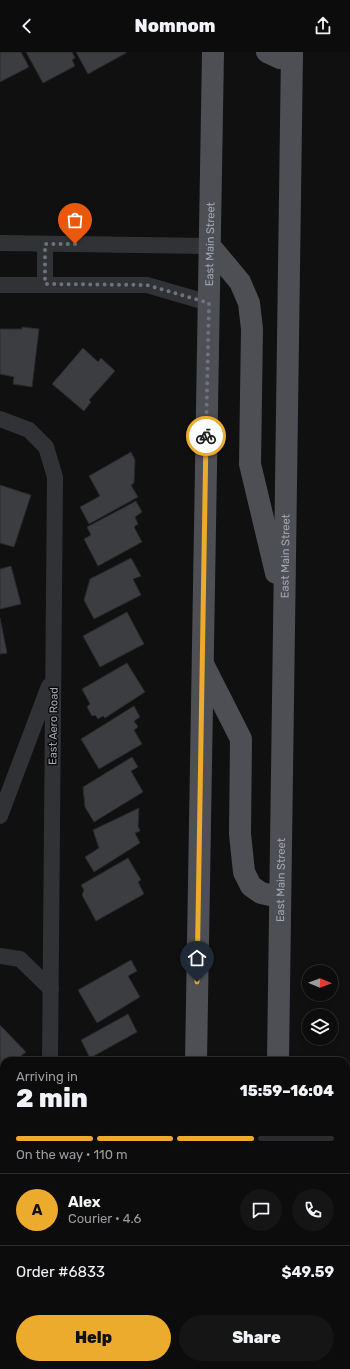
<!DOCTYPE html>
<html lang="en">
<head>
<meta charset="utf-8">
<style>
	:root { --surface:#0c0c0d; --page:#151516; --text:#f1f3f6; --muted:#9a9b9d; --line:#2c2c2e; --accent:#ecab2d }
	body { margin:0; font-family:Rubik,sans-serif; background:var(--page); color:var(--text); height:100vh; display:flex; flex-direction:column; font-size:15px; white-space:nowrap }
	* { box-sizing:border-box; margin:0 }
	p { font-size:13px; color:var(--muted) }
	.icon { flex:none; width:22px; height:22px; fill:none; stroke:currentColor; stroke-width:2; stroke-linecap:round; stroke-linejoin:round }
	.map { position:relative; flex:1; overflow:hidden }
	.details { position:absolute; left:0px; top:1005px; width:350px; height:312px; display:flex; flex-direction:column; background:var(--surface); border-radius:12px 12px 0 0; box-shadow:0 2px 6px #0003,0 0 0 1px var(--line) }
	.details>* { flex:none }
	.needle { width:26px; rotate:91deg }
	.fabs { position:absolute; left:302px; top:913px; display:grid; gap:8px }
	.fabs a { display:grid; place-items:center; width:36px; height:36px; border-radius:50%; background:var(--surface); box-shadow:0 2px 6px #0003,0 0 0 1px var(--line); font-size:20px }
	.pin { position:absolute; display:grid; place-items:center; width:34px; height:34px; color:#fff; margin:-41px -17px; border-radius:50% 50% 50% 0; rotate:-45deg; box-shadow:0 0 4px #0007 }
	.pin .icon { rotate:45deg }
	.courier { position:absolute; display:grid; place-items:center; width:40px; height:40px; margin:-20px; border:3px solid #ecab2d; border-radius:50%; background:#fff; color:#222; box-shadow:0 1px 5px #0007 }
	.headline em { font-style:normal; font-weight:800 }
	.headline div { display:flex; flex-direction:column-reverse }
	.headline { display:flex; align-items:center; justify-content:space-between; height:68px; padding:0 16px }
	h1 { font-size:26px; font-weight:800; line-height:30px }
	.bar { display:grid; grid-template-columns:repeat(4,1fr); gap:6px 4px; align-content:center; height:48px; padding:0 16px }
	.bar i { height:5px; border-radius:3px; background:var(--line) }
	.bar .current { background:var(--accent) }
	.bar p { grid-column:span 4 }
	.line { display:flex; align-items:center; gap:10px; padding:0 16px; border-top:1px solid var(--line) }
	.line div { flex:1 }
	.round { display:grid; place-items:center; flex:none; width:42px; height:42px; border-radius:21px; background:var(--page) }
	.cta { display:flex; gap:8px; margin-top:auto; padding:8px 16px }
	.cta a { flex:1; height:46px; border-radius:24px; background:var(--accent); color:#111; font-size:16px; font-weight:800; line-height:46px; text-align:center }
	.cta a+a { background:var(--page); color:var(--text) }
	header { display:flex; justify-content:space-between; align-items:center; height:52px; padding:0 16px; background:var(--surface); font-size:18px; font-weight:800 }
	.map>svg:first-child { display:block }
</style>
</head>
<body>
<header><svg class="icon" aria-label="back" viewBox="0 0 24 24"><path d="M15 5l-7 7 7 7"/></svg>Nomnom<svg class="icon" aria-label="share" viewBox="0 0 24 24"><path d="M12 15V3M7 8l5-5 5 5M5 13v7h14v-7"/></svg></header>
<div class="map">
<svg width="350" height="1317" viewBox="0 0 350 1317">
	<rect width="100%" height="100%" fill="#101011"/>
	<g fill="#3c3d41" stroke="#2a2a2d">
		<path d="M 0,0 L 21,0 L 29,15 L 0,30 Z"/>
		<path d="M 26,0 L 72,0 L 75,6 L 72,8 L 75,14 L 43,31 Z"/>
		<path d="M 76,0 L 126,0 L 126,1 L 88,22 Z"/>
		<path d="M 22,275 L 39,277 L 32,335 L 13,332 L 14,325 L 0,322 L 0,277 L 22,277 Z"/>
		<path d="M 83,296 L 98,310 L 101,306 L 115,319 L 89,348 L 91,350 L 84,359 L 52,332 Z"/>
		<path d="M 131,400 L 135,408 L 134,431 L 131,433 L 138,445 L 89,472 L 80,455 L 100,444 L 89,424 Z"/>
		<path d="M 0,433 L 31,443 L 14,495 L 0,491 Z"/>
		<path d="M 136,449 L 142,460 L 135,465 L 138,472 L 134,475 L 142,490 L 98,514 L 84,487 L 91,483 L 87,475 Z"/>
		<path d="M 131,506 L 141,524 L 133,527 L 141,543 L 94,567 L 84,548 L 90,527 Z"/>
		<path d="M 11,514 L 21,552 L 0,557 L 0,517 Z"/>
		<path d="M 127,560 L 144,592 L 100,615 L 83,584 Z"/>
		<path d="M 0,566 L 7,601 L 0,602 Z"/>
		<path d="M 127,611 L 145,640 L 105,666 L 103,664 L 98,667 L 95,663 L 92,664 L 87,655 L 90,652 L 82,637 Z"/>
		<path d="M 134,654 L 140,665 L 134,669 L 138,675 L 134,678 L 142,692 L 99,717 L 81,687 Z"/>
		<path d="M 132,705 L 138,715 L 131,719 L 143,740 L 94,770 L 85,755 L 83,735 Z"/>
		<path d="M 139,756 L 138,774 L 140,779 L 135,781 L 140,791 L 94,820 L 85,805 L 99,796 L 93,778 Z"/>
		<path d="M 128,806 L 141,828 L 138,830 L 144,842 L 96,869 L 82,843 L 84,838 L 81,833 Z"/>
		<path d="M 131,908 L 137,919 L 128,924 L 140,945 L 97,971 L 78,938 Z"/>
		<path d="M 128,962 L 137,980 L 90,1006 L 81,988 Z"/>
		<path d="M 0,973 L 26,1000 L 21,1004 L 26,1009 L 4,1009 L 4,1031 L 0,1032 Z"/>
		<path d="M 0,1053 L 4,1057 L 4,1064 L 0,1068 Z"/>
		<path d="M 0,1202 L 4,1204 L 4,1245 L 0,1244 Z"/>
		<path d="M 0,1250 L 4,1252 L 4,1265 L 1,1271 Z"/>
	</g>
	<g fill="none" stroke-linecap="round" stroke-linejoin="round">
		<g stroke="#313236" stroke-width="16">
			<path d="M 0,191 L 210,194"/>
			<path d="M 45,232 L 45,192"/>
			<path d="M 0,233 L 147,233 L 209,251"/>
			<path d="M 0,367 L 29,378 L 46,395 L 55,425 L 50,1009"/>
			<path d="M 0,764 L 49,634"/>
			<path d="M 0,904 L 20,907 L 51,937"/>
			<path d="M 0,1159 L 4,1156"/>
		</g>
		<g stroke="#4d4f55" stroke-width="22">
			<path d="M 267,0 L 280,6 L 292,7"/>
			<path d="M 210,194 L 240,230 L 249,251 L 252,277 L 250,412 L 276,521"/>
			<path d="M 204,614 L 241,687 L 240,782 L 244,820 L 251,834 L 261,841 L 280,845"/>
			<path id="s1" d="M 196,1009 L 213,0"/>
			<path id="s2" d="M 278,1009 L 292,0"/>
			<path d="M 190,1317 L 191,1313"/>
			<path d="M 274,1317 L 274,1313"/>
		</g>
	</g>
	<g fill="none" stroke-linecap="round" stroke-linejoin="round">
		<path stroke="#6e727a" stroke-width="4" stroke-dasharray="0 7.2" d="M 75,192 L 45,192 L 45,232 L 147,233 L 209,251 L 206,384"/>
		<path stroke="#ecab2d" stroke-width="5" d="M 197,930 L 206,384"/>
	</g>
	<g text-anchor="middle" stroke-width="3" stroke-linejoin="round" paint-order="stroke">
		<g font-size="11" fill="#a1a7b2" stroke="#0b0b0c">
			<text dy="4" stroke="none"><textPath href="#s1" startOffset="817">East Main Street</textPath></text>
			<text dy="4" stroke="none"><textPath href="#s2" startOffset="505">East Main Street</textPath></text>
			<text transform="translate(53 674) rotate(-89)" y="4">East Aero Road</text>
			<text dy="4" stroke="none"><textPath href="#s2" startOffset="181">East Main Street</textPath></text>
		</g>
	</g>
</svg>
<div class="fabs">
<a><svg class="needle" viewBox="-14 -14 28 28"><path d="M0-13l5 13h-10z" fill="#e53935"/><path d="M0 13l5-13h-10z" fill="#9a9b9d"/></svg></a>
<a><svg class="icon" aria-label="layers" viewBox="0 0 24 24"><path d="M12 4l9 5-9 5-9-5zM3 14l9 5 9-5"/></svg></a>
</div>
<div class="pin" style="left:75px;top:192px;background:#ea580c"><svg class="icon" aria-label="bag" viewBox="0 0 24 24"><path d="M5 8h14l-1 12H6zM9 8a3 3 0 0 1 6 0"/></svg></div>
<div class="pin" style="left:197px;top:930px;background:#1f2937"><svg class="icon" aria-label="home" viewBox="0 0 24 24"><path d="M3 11l9-7 9 7M6 9v11h12V9"/></svg></div>
<div class="courier" style="left:206px;top:384px"><svg class="icon" aria-label="bike" viewBox="0 0 24 24"><circle cx="6" cy="16" r="4"/><circle cx="18" cy="16" r="4"/><path d="M6 16l4-8h5l3 8M10 8l3 8H6M13 5h3"/></svg></div>
<section class="details">
<div class="headline"><div><h1>2 min</h1><p>Arriving in</p></div><em>15:59–16:04</em></div>
<div class="bar"><i class="current"></i><i class="current"></i><i class="current"></i><i></i><p>On the way · 110 m</p></div>
<div class="line" style="height:72px"><b class="round" style="background:var(--accent);color:#111">A</b><div><b>Alex</b><p>Courier · 4.6</p></div><a class="round"><svg class="icon" aria-label="chat" viewBox="0 0 24 24"><path d="M4 5h16v11H9l-5 4z"/></svg></a><a class="round"><svg class="icon" aria-label="phone" viewBox="0 0 24 24"><path d="M5 4h4l2 5-3 2q2 4 5 5l2-3 5 2v4C11 20 4 13 5 4z"/></svg></a></div>
<div class="line" style="height:52px"><div>Order #6833</div><b>$49.59</b></div>
<div class="cta"><a>Help</a><a>Share</a></div>
</section>
</div>
</body>
</html>
